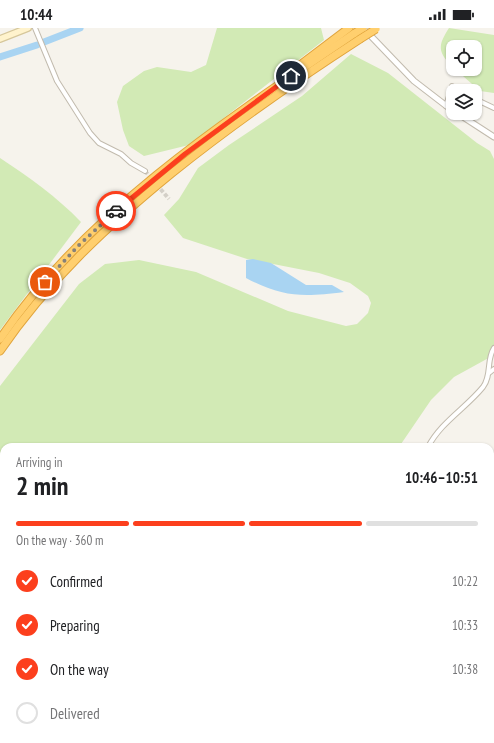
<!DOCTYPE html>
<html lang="en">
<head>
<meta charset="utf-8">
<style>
	:root { --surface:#fff; --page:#f2f2f2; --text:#202124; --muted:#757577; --line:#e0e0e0; --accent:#fc3f1d }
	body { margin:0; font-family:"PT Sans Narrow",sans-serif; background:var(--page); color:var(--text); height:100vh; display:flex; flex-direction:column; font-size:15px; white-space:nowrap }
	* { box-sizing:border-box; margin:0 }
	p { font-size:13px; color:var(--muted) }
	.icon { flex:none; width:22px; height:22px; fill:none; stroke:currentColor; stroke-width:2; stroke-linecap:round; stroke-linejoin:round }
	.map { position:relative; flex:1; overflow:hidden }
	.drawer { position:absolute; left:0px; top:415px; width:494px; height:300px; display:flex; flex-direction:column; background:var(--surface); border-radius:12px 12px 0 0; box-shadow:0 1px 3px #0004 }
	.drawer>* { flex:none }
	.tools { position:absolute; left:446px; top:12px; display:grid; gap:8px }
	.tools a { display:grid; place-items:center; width:36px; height:36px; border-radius:8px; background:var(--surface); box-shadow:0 1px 3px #0004; font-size:20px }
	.pin { position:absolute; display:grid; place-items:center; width:34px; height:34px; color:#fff; margin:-17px; border:2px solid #fff; border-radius:50%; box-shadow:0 1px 4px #0007 }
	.courier { position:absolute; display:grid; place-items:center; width:40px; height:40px; margin:-20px; border:3px solid #fc3f1d; border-radius:50%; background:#fff; color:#222; box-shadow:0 1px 5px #0007 }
	.overview em { font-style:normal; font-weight:700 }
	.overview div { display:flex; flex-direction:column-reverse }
	.overview { display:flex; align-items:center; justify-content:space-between; height:68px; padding:0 16px }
	h1 { font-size:26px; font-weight:700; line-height:30px }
	.bar { display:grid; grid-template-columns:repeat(4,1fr); gap:6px 4px; align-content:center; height:48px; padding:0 16px }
	.bar i { height:5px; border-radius:3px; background:var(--line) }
	.bar .on { background:var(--accent) }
	.bar p { grid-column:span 4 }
	ol { padding:0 16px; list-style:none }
	li { display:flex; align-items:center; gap:12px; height:44px }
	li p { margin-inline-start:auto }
	li .icon { padding:4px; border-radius:50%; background:var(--accent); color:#fff; stroke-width:4 }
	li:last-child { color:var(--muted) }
	li i { width:22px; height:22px; border:2px solid var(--line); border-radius:50% }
	.status { display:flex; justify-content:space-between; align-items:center; height:28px; padding:0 20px; background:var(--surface); direction:ltr }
	.status svg { height:11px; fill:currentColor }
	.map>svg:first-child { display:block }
</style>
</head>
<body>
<div class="status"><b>10:44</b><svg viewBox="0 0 49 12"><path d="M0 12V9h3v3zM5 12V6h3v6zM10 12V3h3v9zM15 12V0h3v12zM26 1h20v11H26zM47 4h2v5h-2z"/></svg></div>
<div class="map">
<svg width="494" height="715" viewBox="0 0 494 715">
	<rect width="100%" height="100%" fill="#f6f3ec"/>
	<g fill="#d2eab5">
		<path d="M 217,0 L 321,0 L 324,12 L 189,117 L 144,128 L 129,118 L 123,102 L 117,74 L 123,58 L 144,43 L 157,39 L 191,44 L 206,37 Z"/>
		<path d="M 449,0 L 494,7 L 494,65 L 480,63 L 455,41 L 475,41 L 475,19 L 453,19 L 453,39 C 437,24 438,17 449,0 Z"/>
		<path d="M 351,26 L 388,45 L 477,115 L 490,123 L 494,131 L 494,327 L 454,349 L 431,372 L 399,419 L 4,419 L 4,566 L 0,562 L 0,358 L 79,256 L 105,236 L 139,232 L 196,244 L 288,283 L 346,298 L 357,296 L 368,285 L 371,275 L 368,268 L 350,255 L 319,245 L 247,231 L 183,210 L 164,187 L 179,171 L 198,140 L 229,117 L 302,68 Z"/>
		<path d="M 0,130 C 29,149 57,169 81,194 L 0,302 Z"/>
		<path d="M 0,624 L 4,628 L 4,706 L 0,704 Z"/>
		<path d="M 20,711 L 456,711 L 451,715 L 25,715 Z"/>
	</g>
	<g fill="#a9d4f2">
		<path d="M 253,231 L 271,235 L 306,257 L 332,257 L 344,264 C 304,269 283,270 246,250 L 246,232 Z"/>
		<path d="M 0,580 L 4,581 L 4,598 L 0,599 Z"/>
	</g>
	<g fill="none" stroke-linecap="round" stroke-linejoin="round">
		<g stroke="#a9d4f2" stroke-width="7">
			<path d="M 44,14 L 80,0"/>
			<path d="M 0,29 L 37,17"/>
		</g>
		<path stroke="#d4d0c8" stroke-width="4" stroke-dasharray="4 2" stroke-linecap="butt" d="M 145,143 L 169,171"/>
		<defs>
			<g id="minor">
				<path d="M 35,0 L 57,53 L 90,105 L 99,115 L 121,126 L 131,135 L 145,143"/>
				<path d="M 475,71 L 494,80"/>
				<path d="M 446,78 L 452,58 L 461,63"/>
				<path d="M 489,345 L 494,341"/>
				<path d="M 428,419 C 441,394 466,380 483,359 C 492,347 486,332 494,320"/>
				<path d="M 490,666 L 494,678"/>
			</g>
			<g id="tertiary">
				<path d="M 367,4 L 414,53 L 453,83"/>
				<path d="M 457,85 L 494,109"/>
				<path d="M 490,679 L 494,678"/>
				<path d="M 5,711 L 12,715"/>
				<path d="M 351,715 L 359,711"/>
			</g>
			<path id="secondary" d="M 0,11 L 28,0"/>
			<g id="motorway">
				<path d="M 300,37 L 349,0"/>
				<path d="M 0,311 C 86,184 229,90 355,5"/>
				<path d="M 0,323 C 47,254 107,198 172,145 C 232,97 295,53 360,11"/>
			</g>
		</defs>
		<use href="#minor" stroke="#c2bbae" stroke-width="6"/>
		<use href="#tertiary" stroke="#c2bbae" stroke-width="7"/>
		<use href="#secondary" stroke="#d6c79b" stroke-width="8"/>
		<use href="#motorway" stroke="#e0a43c" stroke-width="9"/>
		<use href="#minor" stroke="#fff" stroke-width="4"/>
		<use href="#tertiary" stroke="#fff" stroke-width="5"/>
		<use href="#secondary" stroke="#fff3cd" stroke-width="5.5"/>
		<use href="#motorway" stroke="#ffcf6e" stroke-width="7"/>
		<defs>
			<g id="motorway-bridge">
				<path d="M 355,5 L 363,0"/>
				<path d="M 360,11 L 376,1"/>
			</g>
		</defs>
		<use href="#motorway-bridge" stroke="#e0a43c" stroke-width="9" stroke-linecap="butt"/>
		<use href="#motorway-bridge" stroke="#ffcf6e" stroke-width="7"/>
	</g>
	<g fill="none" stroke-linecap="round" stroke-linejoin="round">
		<path stroke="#878178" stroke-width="4" stroke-dasharray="0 7.2" d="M 45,254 L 78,218 L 116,183"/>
		<path stroke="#fc3f1d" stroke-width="5" d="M 116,183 L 185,126 L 291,48"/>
	</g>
</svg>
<div class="tools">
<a><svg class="icon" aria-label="locate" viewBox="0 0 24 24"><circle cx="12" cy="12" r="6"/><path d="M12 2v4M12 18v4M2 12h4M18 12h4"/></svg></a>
<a><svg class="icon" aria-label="layers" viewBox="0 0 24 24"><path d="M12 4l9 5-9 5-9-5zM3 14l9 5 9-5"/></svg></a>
</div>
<div class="pin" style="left:45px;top:254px;background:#ea580c"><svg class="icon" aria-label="bag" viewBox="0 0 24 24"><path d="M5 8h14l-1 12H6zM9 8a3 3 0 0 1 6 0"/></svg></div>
<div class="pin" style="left:291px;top:48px;background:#1f2937"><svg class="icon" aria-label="home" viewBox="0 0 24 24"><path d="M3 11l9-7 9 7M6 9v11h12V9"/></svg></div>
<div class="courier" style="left:116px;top:183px"><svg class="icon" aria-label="car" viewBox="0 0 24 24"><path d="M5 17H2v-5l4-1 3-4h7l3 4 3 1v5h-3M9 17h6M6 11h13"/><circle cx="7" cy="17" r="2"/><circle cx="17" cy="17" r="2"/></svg></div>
<section class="drawer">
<div class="overview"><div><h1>2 min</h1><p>Arriving in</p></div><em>10:46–10:51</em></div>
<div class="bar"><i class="on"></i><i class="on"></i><i class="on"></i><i></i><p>On the way · 360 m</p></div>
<ol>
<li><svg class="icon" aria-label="check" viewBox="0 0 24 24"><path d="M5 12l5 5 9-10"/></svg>Confirmed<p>10:22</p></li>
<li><svg class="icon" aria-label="check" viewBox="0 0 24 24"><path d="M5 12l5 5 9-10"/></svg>Preparing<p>10:33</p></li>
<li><svg class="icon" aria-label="check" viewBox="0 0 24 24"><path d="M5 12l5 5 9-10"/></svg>On the way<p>10:38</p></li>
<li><i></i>Delivered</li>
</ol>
</section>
</div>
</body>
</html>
